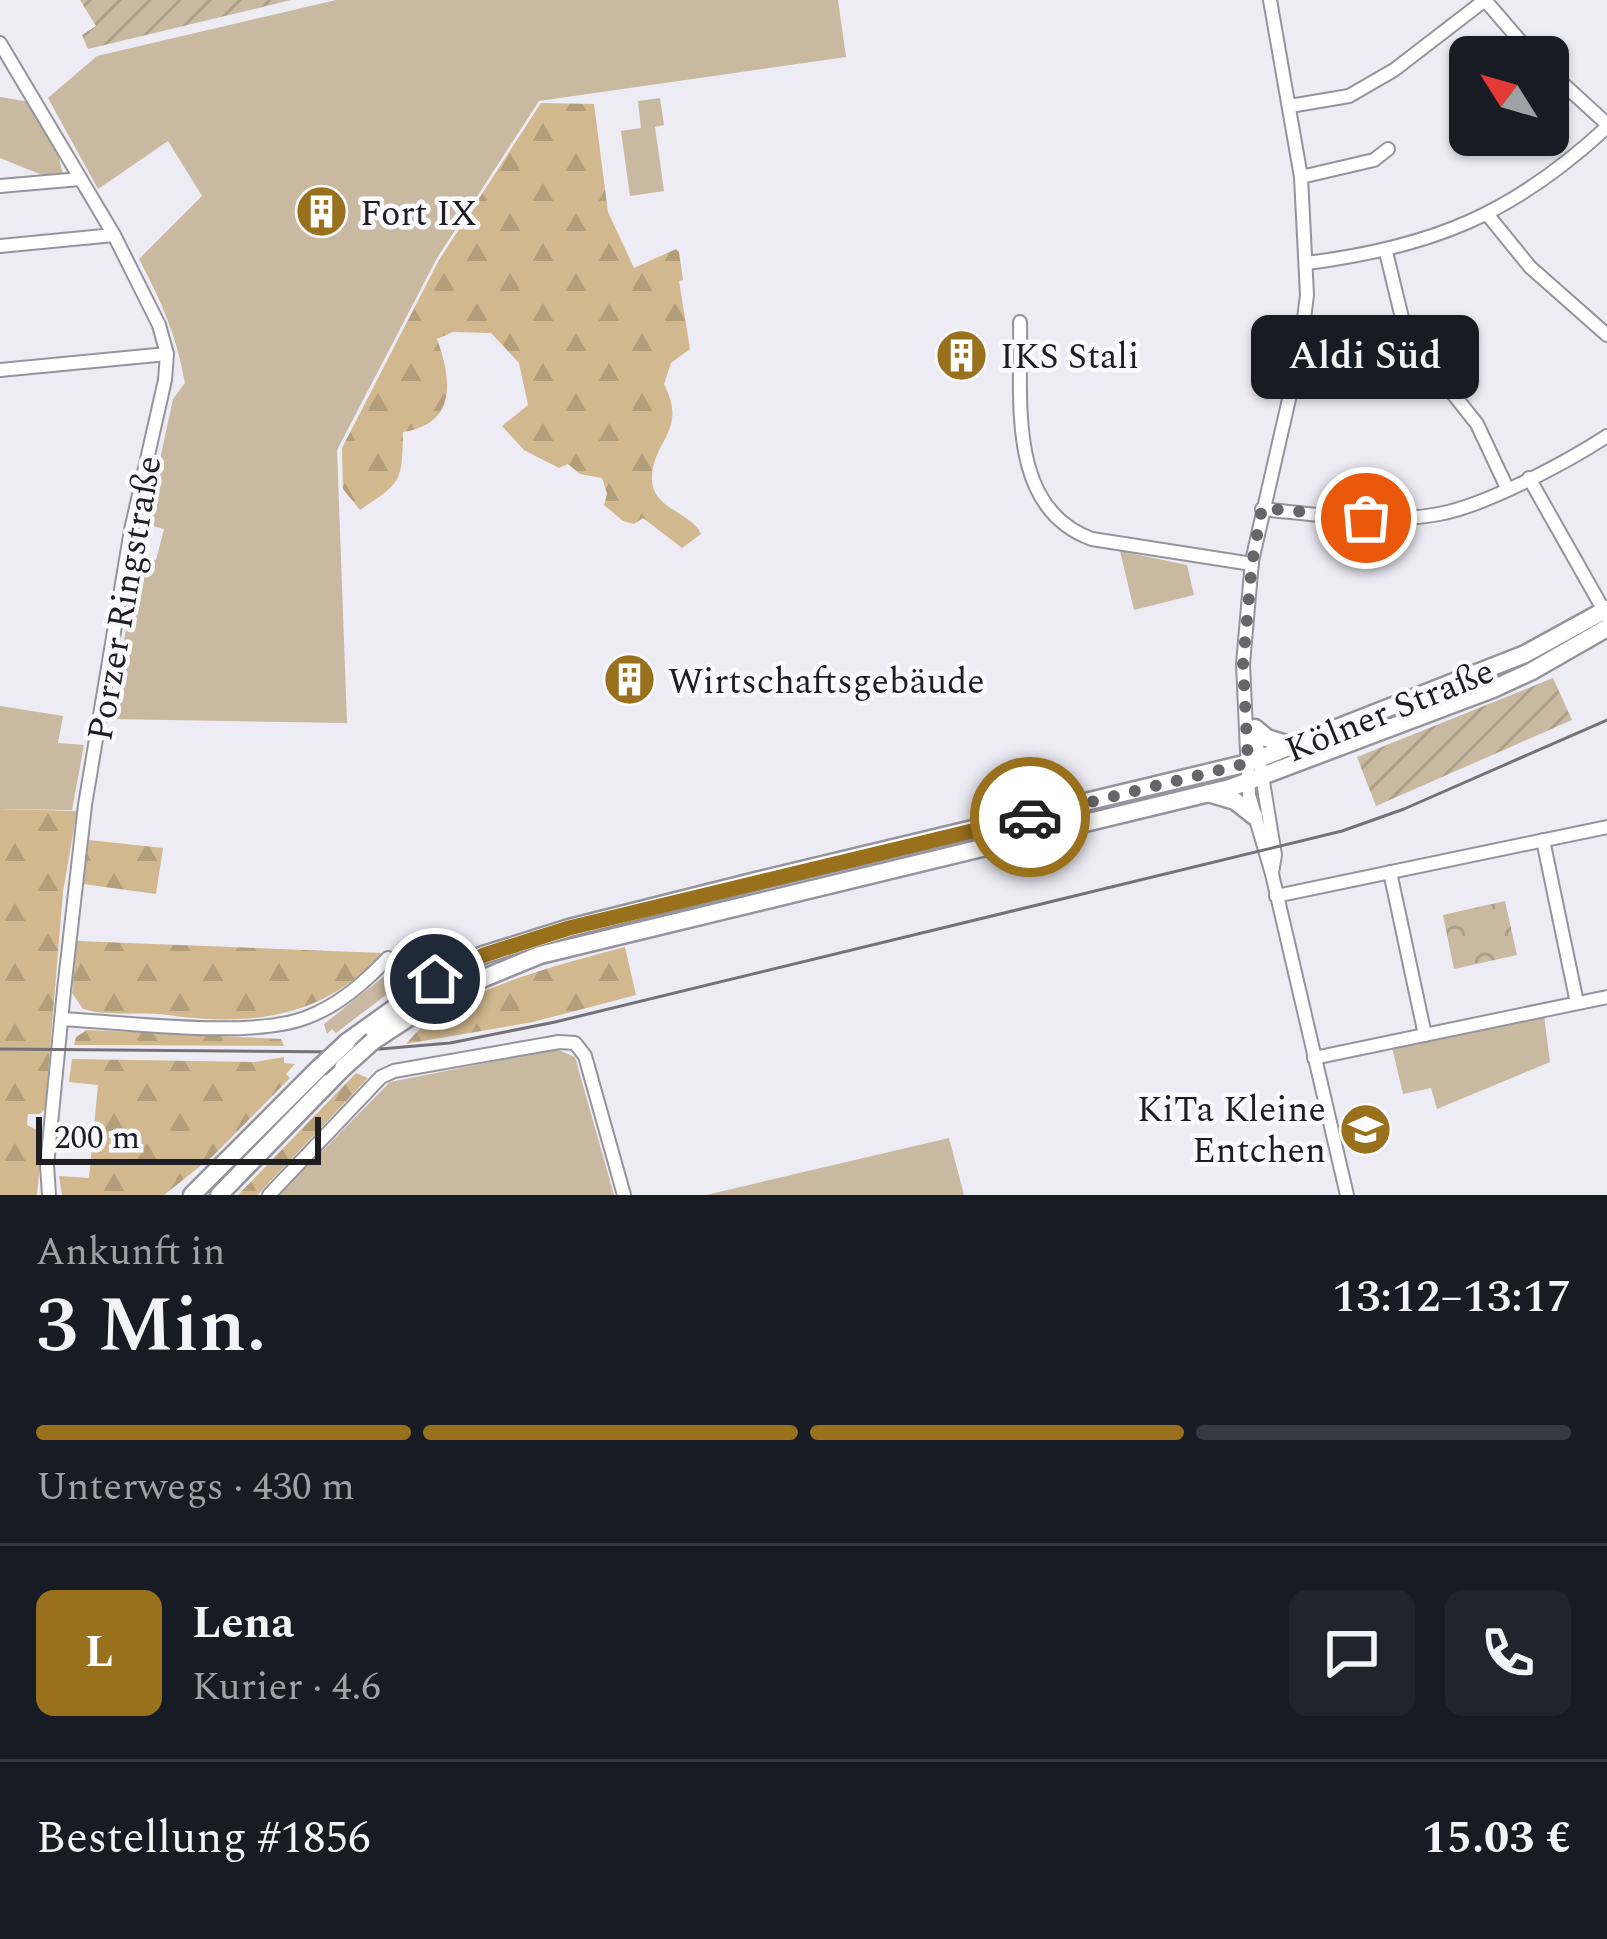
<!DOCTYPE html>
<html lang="de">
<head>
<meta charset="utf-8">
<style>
	:root { --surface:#171b24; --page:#20242c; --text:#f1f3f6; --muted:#9ea1a6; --line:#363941; --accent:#99701c }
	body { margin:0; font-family:Spectral,serif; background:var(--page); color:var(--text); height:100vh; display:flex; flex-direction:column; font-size:45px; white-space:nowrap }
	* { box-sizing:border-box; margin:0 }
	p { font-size:39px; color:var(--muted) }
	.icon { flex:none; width:66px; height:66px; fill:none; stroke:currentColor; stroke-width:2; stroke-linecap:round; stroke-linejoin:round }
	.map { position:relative; height:1195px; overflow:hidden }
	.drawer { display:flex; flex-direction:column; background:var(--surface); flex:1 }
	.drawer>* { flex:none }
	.needle { width:78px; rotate:307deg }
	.controls { position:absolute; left:1449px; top:36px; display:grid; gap:24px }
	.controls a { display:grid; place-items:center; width:120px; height:120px; border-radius:18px; background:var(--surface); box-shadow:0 3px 9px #0004; font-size:60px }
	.scale { position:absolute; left:36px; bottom:30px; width:285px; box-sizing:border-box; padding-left:12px; border:6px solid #1e1d20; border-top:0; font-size:33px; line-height:42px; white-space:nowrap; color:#1e1d20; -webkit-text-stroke:9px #faf9fe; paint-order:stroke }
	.pin { position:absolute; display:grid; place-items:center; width:102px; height:102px; color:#fff; margin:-51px; border:6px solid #fff; border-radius:50%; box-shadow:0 3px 12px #0007 }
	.courier { position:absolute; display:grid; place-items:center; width:120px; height:120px; margin:-60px; border:9px solid #99701c; border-radius:50%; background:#fff; color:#222; box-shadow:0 3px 15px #0007 }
	.bubble { position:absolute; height:84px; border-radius:18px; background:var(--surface); box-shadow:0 3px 9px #0004; font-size:39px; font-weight:600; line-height:84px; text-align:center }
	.overview em { font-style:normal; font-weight:600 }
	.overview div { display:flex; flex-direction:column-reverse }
	.overview { display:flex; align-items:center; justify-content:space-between; height:204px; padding:0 36px }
	h1 { font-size:78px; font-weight:600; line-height:90px }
	.bar { display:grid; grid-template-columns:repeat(4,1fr); gap:18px 12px; align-content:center; height:144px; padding:0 36px }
	.bar i { height:15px; border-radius:9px; background:var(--line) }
	.bar .selected { background:var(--accent) }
	.bar p { grid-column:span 4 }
	.line { display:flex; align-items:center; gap:30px; padding:0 36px; border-top:3px solid var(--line) }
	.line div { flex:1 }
	.round { display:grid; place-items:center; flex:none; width:126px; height:126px; border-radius:18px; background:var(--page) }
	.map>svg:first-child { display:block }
</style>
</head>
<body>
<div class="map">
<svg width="1607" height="1195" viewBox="0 0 1607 1195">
	<defs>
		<pattern id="forest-firs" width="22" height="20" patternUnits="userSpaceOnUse" patternTransform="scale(3)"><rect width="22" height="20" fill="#d1b88e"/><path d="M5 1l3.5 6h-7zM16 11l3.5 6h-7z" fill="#b39e7a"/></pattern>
		<pattern id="park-crowns" width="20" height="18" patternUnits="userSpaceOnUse" patternTransform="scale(3)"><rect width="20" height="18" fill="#c8b9a0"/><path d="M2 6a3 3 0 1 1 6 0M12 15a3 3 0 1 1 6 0" fill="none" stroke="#ab9f8a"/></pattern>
		<pattern id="garden-furrows" width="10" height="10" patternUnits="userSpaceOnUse" patternTransform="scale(3)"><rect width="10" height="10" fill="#c8b9a0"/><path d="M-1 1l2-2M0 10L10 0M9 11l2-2" fill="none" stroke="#ab9f8a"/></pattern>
	</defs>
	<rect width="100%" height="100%" fill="#edebf4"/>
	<g fill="#c8b9a0">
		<path d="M 336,0 L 838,0 L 846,57 L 539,101 L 437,258 L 337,450 L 347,723 L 111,719 L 138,557 L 156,560 L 164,529 L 146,524 L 173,399 L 185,383 C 177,337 161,300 139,259 L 202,196 L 168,141 L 98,189 L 48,98 L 97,56 Z"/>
		<path d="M 0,97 L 30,102 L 55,142 L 63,174 L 47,177 L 0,158 Z"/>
		<path d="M 660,98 L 664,125 L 655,127 L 664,191 L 630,196 L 621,131 L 641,128 L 638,101 Z"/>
		<path d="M 1120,551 L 1187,565 L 1194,595 L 1134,610 Z"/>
		<path d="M 0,706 L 63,716 L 58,743 L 84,745 L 72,810 L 0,809 Z"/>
		<path d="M 436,950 L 447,959 L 395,988 L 336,1033 L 332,1029 L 327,1034 L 324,1024 L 387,974 Z"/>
		<path d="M 1544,1015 L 1550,1062 L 1437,1109 L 1431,1088 L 1403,1094 L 1392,1047 Z"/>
		<path d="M 556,1049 L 575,1057 L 614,1195 L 279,1195 L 390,1082 Z"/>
		<path d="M 949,1138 L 964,1195 L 706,1195 Z"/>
	</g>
	<g fill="url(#forest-firs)">
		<path d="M 541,103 L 594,104 L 608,212 L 634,268 L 676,249 L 679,252 L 683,280 L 679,281 L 690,349 L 671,363 L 664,384 C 688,431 653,440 652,477 C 651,510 691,511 701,534 L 682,548 L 643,518 L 634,524 L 623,521 L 604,505 L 607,494 L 602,478 L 580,474 L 568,464 L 559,468 L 524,450 L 502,426 L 528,405 L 519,363 L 491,333 L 453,332 L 437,339 C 452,380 457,424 403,432 C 402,482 402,482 360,510 L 343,489 L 342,448 L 439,260 Z"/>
		<path d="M 0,809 L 77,811 L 63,892 L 45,1109 L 40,1114 L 28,1114 L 27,1125 L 43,1133 L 37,1195 L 0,1195 Z"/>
		<path d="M 89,840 L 163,848 L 156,894 L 83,884 Z"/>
		<path d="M 77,941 L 382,953 C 325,1018 249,1027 168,1015 C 140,1011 110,1017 83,1009 L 72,993 Z"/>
		<path d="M 625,947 L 636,995 L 533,1022 L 406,1044 C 448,991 562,964 625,947 Z"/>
		<path d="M 87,1030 L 281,1039 L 284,1046 L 74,1045 L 76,1037 Z"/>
		<path d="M 284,1057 L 284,1063 L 295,1064 L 286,1074 L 290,1078 L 213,1156 L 164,1195 L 62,1195 L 59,1176 L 89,1178 L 98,1085 L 69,1082 L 72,1059 L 255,1062 Z"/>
		<path d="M 356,1073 L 368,1078 L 261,1191 L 258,1195 L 238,1195 Z"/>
	</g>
	<path fill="url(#park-crowns)" d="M 1505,901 L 1517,955 L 1454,969 L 1443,915 Z"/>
	<g fill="url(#garden-furrows)">
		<path d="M 80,0 L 291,0 L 88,49 L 82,35 L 96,26 Z"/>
		<path d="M 1553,678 L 1572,720 L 1376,806 L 1357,757 Z"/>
	</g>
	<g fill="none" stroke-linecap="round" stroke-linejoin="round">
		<defs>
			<g id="street">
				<path d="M 1270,0 L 1301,177 L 1307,295 L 1300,351 L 1252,561 L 1243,664 L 1249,795 L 1272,874 L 1347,1195"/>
				<path d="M 1485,0 L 1534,57"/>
				<path d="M 0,43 L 114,235 L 159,325 L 167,354 L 165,380 L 131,530 L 85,805 L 64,990 L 47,1165 L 49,1195"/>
				<path d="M 1548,70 L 1607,124"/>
				<path d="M 1290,106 L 1349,96 L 1394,70 L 1485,0"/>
				<path d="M 1301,177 L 1374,160 L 1388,149"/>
				<path d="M 0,186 L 80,179"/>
				<path d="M 1487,214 L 1530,267 L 1607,335"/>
				<path d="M 0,246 L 114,235"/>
				<path d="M 1386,252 L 1404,326 L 1412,342 L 1477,424 L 1507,488"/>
				<path d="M 1307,263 C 1433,247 1513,214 1607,127"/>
				<path d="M 1020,322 C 1022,395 1005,508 1092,539 L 1252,564"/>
				<path d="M 0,370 L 167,354"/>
				<path d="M 1529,478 L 1607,616"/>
				<path d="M 1262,509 C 1320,515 1381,525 1439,514 C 1485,506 1567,462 1607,436"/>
				<path d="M 1254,727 L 1275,855 L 1272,873"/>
				<path d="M 1543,840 L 1577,1003"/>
				<path d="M 1390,872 L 1425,1035"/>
				<path d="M 1276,896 L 1607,827"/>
				<path d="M 61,1019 C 124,1022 249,1039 305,1018 C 338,1006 364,983 388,958"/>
				<path d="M 1314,1058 L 1607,997"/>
				<path d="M 269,1195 L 381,1077 L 394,1071 L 559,1042 L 575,1043 L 585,1056 L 624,1195"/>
			</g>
			<g id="secondary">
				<path d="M 1255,728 L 1267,738 L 1296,747"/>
				<path d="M 1208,793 L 1235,801 L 1254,816"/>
				<path d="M 373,1041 L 445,994 L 540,955 L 1230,788 L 1493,689 L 1532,671 L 1607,628"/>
				<path d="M 347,1042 L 435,979 L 483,955 L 569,928 L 756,881 L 1248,763 L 1525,654 L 1607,609"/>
				<path d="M 192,1195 L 319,1068"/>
				<path d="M 219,1195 L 343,1068"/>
			</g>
		</defs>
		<use href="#street" stroke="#95949c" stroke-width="16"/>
		<use href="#secondary" stroke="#95949c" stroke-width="21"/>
		<use href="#street" stroke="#fff" stroke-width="12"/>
		<use href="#secondary" stroke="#fff" stroke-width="16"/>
		<path stroke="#747278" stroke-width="3" d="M 0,1049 L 345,1052 L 450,1043 L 555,1022 L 1342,831 L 1404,809 L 1607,720"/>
		<defs>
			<g id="secondary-bridge">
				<path d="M 319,1068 L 347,1042"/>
				<path d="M 343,1068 L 373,1041"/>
			</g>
		</defs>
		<use href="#secondary-bridge" stroke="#95949c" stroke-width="21" stroke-linecap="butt"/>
		<use href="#secondary-bridge" stroke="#fff" stroke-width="16"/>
	</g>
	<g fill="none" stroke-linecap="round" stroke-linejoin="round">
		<path stroke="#66656a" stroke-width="12" stroke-dasharray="0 21.6" d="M 1030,817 L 1248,763 L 1243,664 L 1252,563 L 1262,508 L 1366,518"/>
		<path stroke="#99701c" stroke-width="15" d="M 435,979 L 484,955 L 569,928 L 1030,817"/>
	</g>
	<defs>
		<symbol id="building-disc" viewBox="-11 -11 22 22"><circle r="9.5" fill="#99701c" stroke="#faf9fe"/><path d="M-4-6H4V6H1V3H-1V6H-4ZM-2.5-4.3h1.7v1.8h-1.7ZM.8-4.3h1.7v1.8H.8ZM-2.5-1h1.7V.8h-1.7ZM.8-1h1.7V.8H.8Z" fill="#fff"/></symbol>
		<symbol id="school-disc" viewBox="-11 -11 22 22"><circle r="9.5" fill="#99701c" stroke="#faf9fe"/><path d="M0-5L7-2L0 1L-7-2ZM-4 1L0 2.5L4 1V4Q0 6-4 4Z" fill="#fff"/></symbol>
	</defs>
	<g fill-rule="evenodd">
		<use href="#building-disc" x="292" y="182" width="59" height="59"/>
		<use href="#building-disc" x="932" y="326" width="59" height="59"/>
		<use href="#building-disc" x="600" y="650" width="59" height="59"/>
		<use href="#school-disc" x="1336" y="1100" width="59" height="59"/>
	</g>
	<g text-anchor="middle" stroke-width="9" stroke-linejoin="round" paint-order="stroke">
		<g font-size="36" fill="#1e1d20" stroke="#faf9fe" text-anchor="start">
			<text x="360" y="225">Fort IX</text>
			<text x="1000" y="368">IKS Stali</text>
			<text x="668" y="693">Wirtschaftsgebäude</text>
			<text x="1326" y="1121" text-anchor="end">KiTa Kleine<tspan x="1326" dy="41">Entchen</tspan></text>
		</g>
		<g font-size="36" fill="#1e1d20" stroke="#faf9fe">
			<text transform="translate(123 598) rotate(-80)" y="13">Porzer Ringstraße</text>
			<text transform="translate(1389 709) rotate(-22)" y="13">Kölner Straße</text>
		</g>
	</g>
</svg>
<div class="controls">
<a><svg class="needle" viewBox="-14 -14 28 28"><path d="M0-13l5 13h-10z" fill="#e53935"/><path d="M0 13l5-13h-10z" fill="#9ea1a6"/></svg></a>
</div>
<div class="scale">200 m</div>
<div class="pin" style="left:1366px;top:518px;background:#ea580c"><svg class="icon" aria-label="bag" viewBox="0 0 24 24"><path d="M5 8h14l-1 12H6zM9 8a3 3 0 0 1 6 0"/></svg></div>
<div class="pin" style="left:435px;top:979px;background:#1f2937"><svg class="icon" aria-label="home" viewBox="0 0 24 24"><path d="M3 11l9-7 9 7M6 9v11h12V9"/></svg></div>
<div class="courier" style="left:1030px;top:817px"><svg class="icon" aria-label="car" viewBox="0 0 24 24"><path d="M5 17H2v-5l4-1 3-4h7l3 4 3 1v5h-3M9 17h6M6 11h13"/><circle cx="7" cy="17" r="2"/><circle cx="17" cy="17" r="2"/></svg></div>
<div class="bubble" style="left:1251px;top:315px;width:228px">Aldi Süd</div>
</div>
<section class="drawer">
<div class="overview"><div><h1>3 Min.</h1><p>Ankunft in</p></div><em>13:12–13:17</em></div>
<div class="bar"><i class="selected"></i><i class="selected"></i><i class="selected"></i><i></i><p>Unterwegs · 430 m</p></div>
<div class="line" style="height:216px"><b class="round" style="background:var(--accent);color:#fff">L</b><div><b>Lena</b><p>Kurier · 4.6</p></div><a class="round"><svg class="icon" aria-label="chat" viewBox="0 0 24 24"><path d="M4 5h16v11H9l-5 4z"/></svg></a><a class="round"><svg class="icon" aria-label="phone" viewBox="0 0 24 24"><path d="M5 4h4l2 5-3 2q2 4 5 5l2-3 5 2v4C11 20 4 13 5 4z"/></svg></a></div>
<div class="line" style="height:156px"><div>Bestellung #1856</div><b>15.03 €</b></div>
</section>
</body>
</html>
